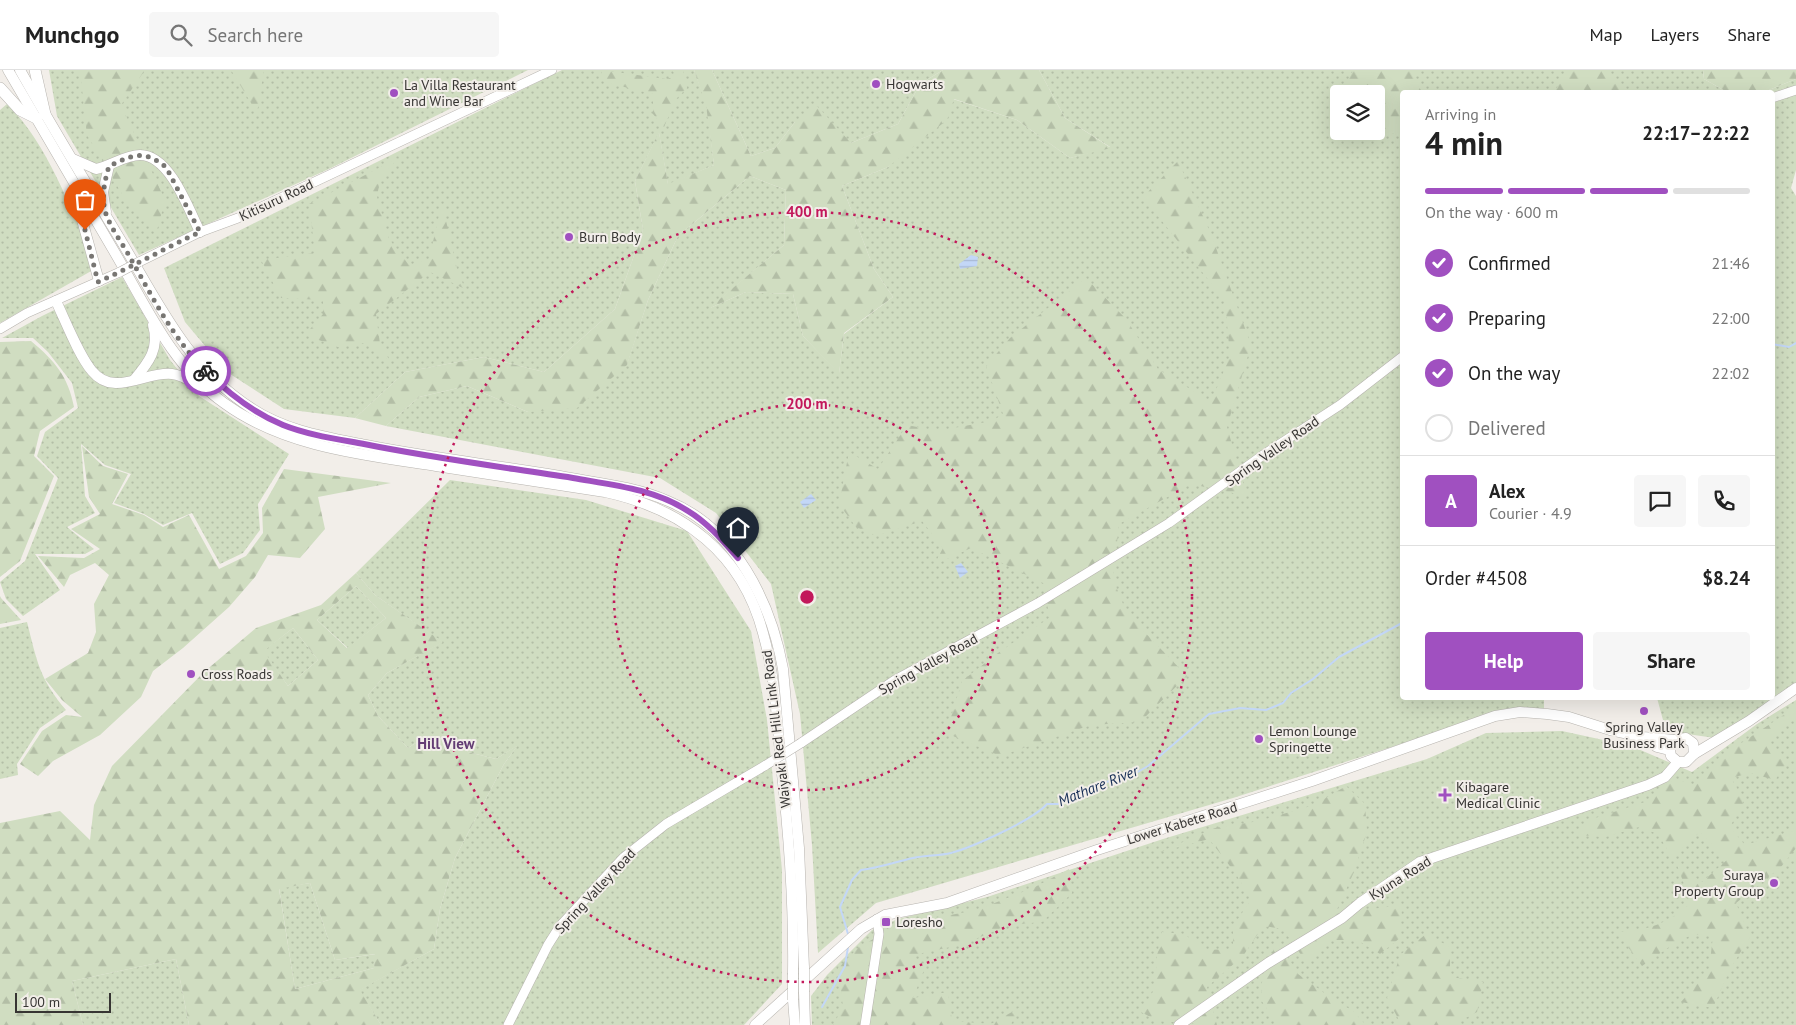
<!DOCTYPE html>
<html lang="en">
<head>
<meta charset="utf-8">
<style>
	:root { --surface:#fff; --page:#f6f6f6; --text:#222; --muted:#767676; --line:#e0e0e0; --accent:#a050c0 }
	body { margin:0; font-family:"PT Sans",sans-serif; background:var(--page); color:var(--text); height:100vh; display:flex; flex-direction:column; font-size:19px; white-space:nowrap }
	* { box-sizing:border-box; margin:0 }
	p { font-size:16px; color:var(--muted) }
	.icon { flex:none; width:28px; height:28px; fill:none; stroke:currentColor; stroke-width:2; stroke-linecap:round; stroke-linejoin:round }
	.map { position:relative; flex:1; overflow:hidden }
	.details { position:absolute; left:1400px; top:20px; width:375px; height:610px; display:flex; flex-direction:column; background:var(--surface); border-radius:5px; box-shadow:0 5px 20px #0002 }
	.details>* { flex:none }
	.tools { position:absolute; left:1330px; top:15px; display:grid; gap:10px }
	.tools a { display:grid; place-items:center; width:55px; height:55px; border-radius:5px; background:var(--surface); box-shadow:0 5px 20px #0002; font-size:25px }
	.scale { position:absolute; left:15px; bottom:12px; width:96px; box-sizing:border-box; padding-left:5px; border:2px solid #373533; border-top:0; font-size:14px; line-height:18px; white-space:nowrap; color:#373533; -webkit-text-stroke:4px #f2eee9; paint-order:stroke }
	.pin { position:absolute; display:grid; place-items:center; width:42px; height:42px; color:#fff; margin:-51px -21px; border-radius:50% 50% 50% 0; rotate:-45deg; box-shadow:0 0 5px #0007 }
	.pin .icon { rotate:45deg }
	.courier { position:absolute; display:grid; place-items:center; width:50px; height:50px; margin:-25px; border:4px solid #a050c0; border-radius:50%; background:#fff; color:#222; box-shadow:0 1px 6px #0007 }
	.summary em { font-style:normal; font-weight:700 }
	.summary div { display:flex; flex-direction:column-reverse }
	.summary { display:flex; align-items:center; justify-content:space-between; height:85px; padding:0 25px }
	h1 { font-size:32px; font-weight:700; line-height:38px }
	.bar { display:grid; grid-template-columns:repeat(4,1fr); gap:8px 5px; align-content:center; height:60px; padding:0 25px }
	.bar i { height:6px; border-radius:4px; background:var(--line) }
	.bar .selected { background:var(--accent) }
	.bar p { grid-column:span 4 }
	.line { display:flex; align-items:center; gap:12px; padding:0 25px; border-top:1px solid var(--line) }
	.line div { flex:1 }
	.round { display:grid; place-items:center; flex:none; width:52px; height:52px; border-radius:5px; background:var(--page) }
	ol { padding:0 25px; list-style:none }
	li { display:flex; align-items:center; gap:15px; height:55px }
	li p { margin-inline-start:auto }
	li .icon { padding:5px; border-radius:50%; background:var(--accent); color:#fff; stroke-width:4 }
	li:last-child { color:var(--muted) }
	li i { width:28px; height:28px; border:2px solid var(--line); border-radius:50% }
	.button { display:flex; gap:10px; margin-top:auto; padding:10px 25px }
	.button a { flex:1; height:58px; border-radius:5px; background:var(--accent); color:#fff; font-size:20px; font-weight:700; line-height:58px; text-align:center }
	.button a+a { background:var(--page); color:var(--text) }
	header { display:flex; align-items:center; gap:30px; box-sizing:border-box; height:70px; padding:0 25px; background:var(--surface); border-bottom:1px solid var(--line) }
	header strong { font-size:24px }
	nav { display:flex; gap:28px; margin-inline-start:auto; font-size:18px }
	.search { width:350px; height:45px; background:var(--page); display:flex; align-items:center; gap:12px; box-sizing:border-box; padding:0 18px; border-radius:5px; color:var(--muted); font-size:19px }
	.map>svg:first-child { display:block }
</style>
</head>
<body>
<header>
<strong>Munchgo</strong>
<div class="search"><svg class="icon" aria-label="search" viewBox="0 0 24 24"><circle cx="10" cy="10" r="6"/><path d="M15 15l6 6"/></svg>Search here</div>
<nav><a>Map</a><a>Layers</a><a>Share</a></nav>
</header>
<div class="map">
<svg width="1796" height="955" viewBox="0 0 1796 955">
	<defs>
		<pattern id="grass-dots" width="8" height="8" patternUnits="userSpaceOnUse" patternTransform="scale(1.25)"><rect width="8" height="8" fill="#d0ddc1"/><path d="M2 2h.1M6 6h.1" fill="none" stroke="#b3bea6" stroke-width="1.8" stroke-linecap="round"/></pattern>
		<pattern id="forest-firs" width="22" height="20" patternUnits="userSpaceOnUse" patternTransform="scale(1.25)"><rect width="22" height="20" fill="#d0ddc1"/><path d="M5 1l3.5 6h-7zM16 11l3.5 6h-7z" fill="#b3bea6"/></pattern>
		<pattern id="water-rules" width="6" height="5" patternUnits="userSpaceOnUse" patternTransform="scale(1.25)"><rect width="6" height="5" fill="#c3d7f7"/><path d="M0 2.5h6" fill="none" stroke="#a8b9d4"/></pattern>
	</defs>
	<rect width="100%" height="100%" fill="#f2eee9"/>
	<g fill="url(#grass-dots)" fill-rule="evenodd">
		<path d="M 49,0 L 528,0 L 331,98 L 139,185 L 57,46 Z"/>
		<path d="M 562,0 L 694,0 L 707,35 L 714,95 L 668,115 L 659,63 L 635,111 L 643,160 L 615,239 L 544,302 L 484,287 L 405,302 L 355,348 L 284,339 L 227,302 L 185,252 L 164,198 Z"/>
		<path d="M 712,0 L 943,0 L 920,14 L 898,54 L 851,73 L 795,52 L 775,78 L 751,86 Z"/>
		<path d="M 1039,0 L 1703,0 L 1704,9 L 1727,22 L 1402,22 L 1402,628 L 1544,628 L 1544,641 L 1510,639 L 1233,728 L 876,833 L 818,883 L 812,775 L 800,644 L 771,514 L 716,443 L 660,408 L 386,356 L 419,327 L 467,316 L 528,342 L 627,294 L 648,230 L 678,166 L 750,106 L 786,120 L 784,175 L 710,238 L 746,222 L 793,224 L 803,266 L 839,303 L 844,264 L 893,227 L 874,199 L 842,116 L 888,97 L 953,29 L 1017,50 L 1070,88 L 1110,77 L 1065,48 ZM 1339,24 L 1376,24 L 1376,61 L 1339,61 Z"/>
		<path d="M 1796,9 L 1796,100 L 1791,118 L 1796,126 L 1796,618 L 1722,669 L 1666,661 L 1657,628 L 1772,628 L 1772,22 L 1764,22 Z"/>
		<path d="M 7,34 C 52,78 69,143 100,196 L 0,253 L 0,40 Z"/>
		<path d="M 122,207 L 170,290 L 199,326 L 289,384 L 258,434 L 260,460 L 243,483 L 220,494 L 192,443 L 163,455 L 144,444 L 114,433 L 131,404 L 105,395 L 81,374 L 85,426 L 95,443 L 67,457 L 94,479 L 85,484 L 35,484 L 60,520 L 23,546 L 6,529 L 0,512 L 25,491 L 58,408 L 37,386 L 45,362 L 78,338 L 72,313 L 48,282 L 33,268 L 2,268 L 42,246 Z"/>
		<path d="M 450,410 L 586,430 L 687,461 L 751,561 L 767,650 L 782,800 L 782,914 L 744,955 L 381,955 L 359,920 L 434,879 L 440,839 L 455,788 L 504,694 L 517,676 L 496,689 L 468,682 L 462,670 L 425,667 L 408,678 L 378,646 L 368,625 L 387,603 L 442,572 L 375,525 L 356,503 Z"/>
		<path d="M 356,516 L 386,548 L 348,578 L 317,550 Z"/>
		<path d="M 27,552 C 37,591 39,608 66,640 L 40,658 L 17,694 L 18,705 L 0,709 L 0,558 Z"/>
		<path d="M 293,558 L 318,590 L 288,616 L 263,581 Z"/>
		<path d="M 1796,630 L 1796,955 L 812,955 L 811,926 L 827,905 L 872,860 L 898,849 L 987,827 L 1163,769 L 1427,689 L 1486,663 L 1562,661 L 1631,676 L 1692,702 L 1757,654 Z"/>
		<path d="M 310,813 L 335,890 L 376,884 L 374,898 L 295,919 L 279,818 Z"/>
		<path d="M 176,889 L 189,955 L 83,955 L 72,911 Z"/>
	</g>
	<g fill="url(#forest-firs)" fill-rule="evenodd">
		<path d="M 80,0 L 145,0 L 121,35 L 165,130 L 156,164 L 125,129 L 87,65 Z"/>
		<path d="M 231,0 L 264,0 L 257,43 Z"/>
		<path d="M 601,0 L 666,9 L 676,6 L 672,0 L 683,0 L 687,18 L 676,29 L 664,57 L 653,44 L 653,24 L 604,12 Z"/>
		<path d="M 694,0 L 712,0 L 751,86 L 775,78 L 795,52 L 817,36 L 851,73 L 898,54 L 920,14 L 943,0 L 1039,0 L 1065,48 L 1111,78 L 1070,88 L 1017,50 L 954,29 L 947,50 L 888,97 L 842,116 L 874,199 L 893,227 L 844,263 L 839,304 L 803,266 L 793,224 L 746,222 L 708,239 L 784,175 L 786,120 L 750,106 L 678,166 L 648,230 L 627,295 L 577,338 L 528,342 L 467,316 L 419,327 L 386,356 L 355,348 L 405,302 L 484,287 L 544,302 L 615,239 L 643,160 L 635,111 L 659,62 L 668,114 L 714,95 L 706,35 Z"/>
		<path d="M 1353,0 L 1416,0 L 1416,12 L 1422,22 L 1402,22 L 1402,60 L 1387,66 L 1379,42 L 1376,41 L 1376,24 L 1342,24 Z"/>
		<path d="M 1568,0 L 1605,0 L 1625,20 L 1622,22 L 1554,22 Z"/>
		<path d="M 1703,0 L 1796,0 L 1796,9 L 1764,22 L 1727,22 L 1704,9 Z"/>
		<path d="M 398,88 L 380,109 L 377,127 L 389,169 L 409,195 L 429,189 L 442,133 L 457,199 L 465,219 L 430,202 L 376,244 L 380,274 L 390,291 L 364,273 L 338,277 L 305,265 L 323,244 L 323,230 L 281,228 L 261,190 L 315,183 L 309,134 Z"/>
		<path d="M 1178,91 L 1211,164 L 1251,275 L 1227,357 L 1247,426 L 1191,414 L 1119,454 L 1113,509 L 1127,544 L 1187,606 L 1140,652 L 1091,655 L 1000,686 L 946,663 L 962,611 L 998,583 L 1049,548 L 1045,514 L 971,478 L 934,495 L 943,478 L 922,451 L 876,466 L 856,457 L 839,434 L 849,382 L 878,399 L 907,355 L 937,361 L 992,351 L 1003,344 L 986,296 L 1010,268 L 1086,208 L 1126,249 L 1158,299 L 1211,332 L 1230,286 L 1225,231 L 1143,127 Z"/>
		<path d="M 31,271 C 55,291 68,306 74,337 L 40,361 L 34,386 L 54,406 L 20,491 L 0,507 L 0,272 Z"/>
		<path d="M 82,376 L 103,396 L 128,404 L 112,434 L 144,445 L 163,457 L 189,445 L 219,499 L 246,486 L 263,463 L 262,438 L 284,399 L 391,413 L 318,427 L 325,459 L 300,488 L 268,485 L 255,507 L 229,537 L 183,578 L 153,601 L 141,627 L 100,665 L 53,691 L 38,706 L 20,694 L 42,661 L 66,645 L 82,647 L 62,630 L 45,609 L 88,583 L 96,562 L 94,534 L 109,505 L 95,493 L 70,505 L 64,517 L 38,486 L 84,488 L 100,479 L 71,459 L 100,444 L 89,427 Z"/>
		<path d="M 356,503 L 375,525 L 443,572 L 387,603 L 368,625 L 378,646 L 408,678 L 425,667 L 462,670 L 468,682 L 496,689 L 518,675 L 504,694 L 455,788 L 440,839 L 434,879 L 360,920 L 381,955 L 189,955 L 176,889 L 72,911 L 83,955 L 0,955 L 0,753 L 60,741 L 90,770 L 94,735 L 112,696 L 204,602 L 256,558 L 321,535 ZM 356,516 L 386,548 L 347,578 L 317,550 ZM 293,558 L 318,590 L 288,616 L 264,581 ZM 310,813 L 335,890 L 375,884 L 374,898 L 295,919 L 279,819 Z"/>
		<path d="M 0,526 L 1,528 L 21,550 L 0,554 Z"/>
		<path d="M 1796,637 L 1796,647 L 1769,672 L 1786,694 L 1775,710 L 1750,703 L 1731,708 L 1744,730 L 1730,757 L 1745,775 L 1796,760 L 1796,778 L 1781,797 L 1736,833 L 1750,867 L 1730,899 L 1713,938 L 1681,932 L 1709,900 L 1713,866 L 1693,864 L 1672,875 L 1642,896 L 1617,862 C 1647,861 1669,853 1691,833 L 1677,795 L 1702,812 L 1727,790 L 1700,762 L 1684,775 L 1673,789 L 1658,764 L 1639,757 L 1605,767 L 1579,765 L 1586,751 L 1651,730 L 1675,708 L 1694,716 L 1720,687 Z"/>
		<path d="M 1346,716 L 1365,734 L 1367,762 L 1353,804 L 1335,844 L 1402,835 L 1400,868 L 1380,884 L 1357,870 L 1328,870 L 1306,892 L 1283,859 L 1263,856 L 1243,886 L 1207,917 L 1217,955 L 1158,951 L 1141,942 L 1155,918 L 1157,885 L 1162,862 L 1184,864 L 1206,880 L 1233,879 L 1233,857 L 1251,829 L 1236,804 L 1209,769 L 1160,782 L 1215,758 L 1259,751 L 1314,735 Z"/>
		<path d="M 1069,799 L 1072,823 L 1042,852 L 1008,855 L 964,874 L 909,886 L 924,900 L 913,928 L 948,922 L 952,951 L 991,954 L 1024,935 L 1010,955 L 833,955 L 843,937 L 838,898 L 858,878 L 897,855 L 977,840 L 1035,817 Z"/>
		<path d="M 1426,864 L 1450,877 L 1450,907 L 1483,912 L 1477,942 L 1452,955 L 1394,955 L 1399,950 L 1387,928 L 1400,885 Z"/>
		<path d="M 1277,870 L 1298,904 L 1338,933 L 1352,940 L 1366,955 L 1278,955 L 1261,930 L 1262,912 Z"/>
	</g>
	<g fill="url(#water-rules)">
		<path d="M 971,185 L 978,187 L 977,196 L 960,199 L 959,194 Z"/>
		<path d="M 811,424 L 816,430 L 804,438 L 800,432 Z"/>
		<path d="M 961,493 L 968,502 L 960,508 L 955,496 Z"/>
	</g>
	<g fill="none" stroke-linecap="round" stroke-linejoin="round">
		<g stroke="#c3d7f7" stroke-width="2">
			<path d="M 1772,274 L 1789,277 L 1796,273"/>
			<path d="M 848,864 L 840,837 L 852,810 L 861,800 C 879,798 895,792 913,788 C 926,785 939,786 951,783 C 973,777 1033,750 1047,734 L 1058,734 L 1103,713 L 1136,703 L 1148,696 L 1209,644 L 1240,638 L 1266,640 L 1283,633 L 1291,623 L 1313,609 L 1339,587 L 1402,553"/>
			<path d="M 822,937 L 845,896 L 848,877"/>
		</g>
		<defs>
			<g id="tertiary">
				<path d="M 1772,28 L 1796,20"/>
				<path d="M 139,192 L 200,162 L 238,148 L 552,0"/>
				<path d="M 0,259 L 27,243 L 120,202"/>
				<path d="M 801,673 L 895,610 L 1038,533 L 1169,453 L 1263,385 L 1340,335 L 1402,287"/>
				<path d="M 508,955 L 548,875 L 560,856 L 623,788 L 666,754 L 766,695"/>
				<path d="M 865,955 L 879,864 L 877,849"/>
			</g>
			<g id="secondary">
				<path d="M 8,0 C 43,61 79,122 115,183 C 146,236 172,296 224,333 C 284,377 364,385 436,396 C 492,405 549,413 605,422 C 683,439 742,483 763,563 C 775,605 777,651 781,694 C 789,764 794,833 793,903"/>
				<path d="M 20,0 C 52,57 86,113 120,169 C 158,232 187,297 251,338 C 286,361 326,367 366,375 C 431,388 496,395 560,406 C 597,413 633,416 668,431 C 735,458 771,532 783,599 L 799,778 L 804,898"/>
				<path d="M 73,89 L 96,99 C 111,96 125,85 140,85 C 170,85 189,140 200,162"/>
				<path d="M 74,121 L 99,211"/>
				<path d="M 106,142 L 103,122 L 109,96"/>
				<path d="M 56,231 C 65,250 79,286 92,301 C 114,328 145,301 172,304 C 181,305 190,310 198,314"/>
				<path d="M 134,310 C 148,293 160,279 153,255"/>
				<path d="M 1645,668 L 1657,677 L 1669,680"/>
				<path d="M 1674,670 L 1669,676 L 1671,686 L 1678,692 L 1686,692 L 1694,684 L 1749,651 L 1796,618"/>
				<path d="M 804,922 L 805,955"/>
				<path d="M 793,930 L 795,955"/>
				<path d="M 755,955 L 861,859 L 885,845 L 947,833 L 1097,780 L 1312,711 L 1495,646 L 1520,642 L 1547,644 L 1569,647 L 1610,660 L 1643,667 L 1674,670 L 1686,668 L 1693,673 L 1694,684"/>
				<path d="M 1179,955 L 1268,893 L 1342,848 L 1360,833 L 1420,792 L 1648,715 L 1665,707 L 1678,692"/>
			</g>
			<g id="primary">
				<path d="M 35,0 L 45,44"/>
				<path d="M 0,18 L 20,40 L 36,48"/>
			</g>
		</defs>
		<use href="#tertiary" stroke="#b7b4af" stroke-width="10"/>
		<use href="#secondary" stroke="#b7b4af" stroke-width="11"/>
		<use href="#primary" stroke="#b7b4af" stroke-width="12"/>
		<use href="#tertiary" stroke="#fff" stroke-width="9"/>
		<use href="#secondary" stroke="#fff" stroke-width="10"/>
		<use href="#primary" stroke="#fff" stroke-width="11"/>
		<defs>
			<g id="tertiary-bridge">
				<path d="M 120,202 L 139,192"/>
				<path d="M 766,695 L 801,673"/>
			</g>
			<g id="secondary-bridge">
				<path d="M 804,898 L 804,922"/>
				<path d="M 793,903 L 793,930"/>
			</g>
		</defs>
		<use href="#tertiary-bridge" stroke="#b7b4af" stroke-width="10" stroke-linecap="butt"/>
		<use href="#secondary-bridge" stroke="#b7b4af" stroke-width="11" stroke-linecap="butt"/>
		<use href="#tertiary-bridge" stroke="#fff" stroke-width="9"/>
		<use href="#secondary-bridge" stroke="#fff" stroke-width="10"/>
	</g>
	<g fill="none" stroke-linecap="round" stroke-linejoin="round">
		<path stroke="#787673" stroke-width="5" stroke-dasharray="0 9" d="M 85,160 L 98,212 C 133,196 166,178 200,162 L 166,97 C 143,79 133,85 109,96 C 104,113 100,132 108,149 C 114,163 124,176 131,189 C 153,228 174,270 206,301"/>
		<path stroke="#a050c0" stroke-width="6" d="M 206,301 C 228,323 254,343 283,355 C 308,365 337,369 364,374 C 433,388 503,397 573,408 C 613,415 654,419 688,441 C 708,453 723,471 738,488"/>
	</g>
	<g fill="none" stroke="#c2185b" stroke-width="2.5" stroke-dasharray="2.5 5">
		<circle cx="807" cy="527" r="193"/>
		<circle cx="807" cy="527" r="385"/>
	</g>
	<g fill="#a050c0" stroke="#f2eee9" stroke-width="2">
		<circle cx="876" cy="14" r="5"/>
		<circle cx="394" cy="23" r="5"/>
		<circle cx="569" cy="167" r="5"/>
		<circle cx="191" cy="604" r="5"/>
		<circle cx="1644" cy="641" r="5"/>
		<circle cx="1259" cy="669" r="5"/>
		<path d="M1442.5 717.5h5v5h5v5h-5v5h-5v-5h-5v-5h5z"/>
		<circle cx="1774" cy="813" r="5"/>
		<rect x="881" y="847" width="10" height="10" rx="2.5"/>
	</g>
	<g text-anchor="middle" stroke-width="4" stroke-linejoin="round" paint-order="stroke">
		<g font-size="14" fill="#373533" stroke="#f2eee9" text-anchor="start">
			<text x="886" y="19">Hogwarts</text>
			<text x="404" y="20">La Villa Restaurant<tspan x="404" dy="16">and Wine Bar</tspan></text>
			<text x="579" y="172">Burn Body</text>
			<text x="201" y="609">Cross Roads</text>
			<text x="1644" y="662" text-anchor="middle">Spring Valley<tspan x="1644" dy="16">Business Park</tspan></text>
			<text x="1269" y="666">Lemon Lounge<tspan x="1269" dy="16">Springette</tspan></text>
			<text x="1456" y="722">Kibagare<tspan x="1456" dy="16">Medical Clinic</tspan></text>
			<text x="1764" y="810" text-anchor="end">Suraya<tspan x="1764" dy="16">Property Group</tspan></text>
			<text x="896" y="857">Loresho</text>
		</g>
		<g font-size="14" fill="#373533" stroke="#f2eee9">
			<text transform="translate(276 130) rotate(-25)" y="5">Kitisuru Road</text>
			<text transform="translate(1272 381) rotate(-35)" y="5">Spring Valley Road</text>
			<text transform="translate(928 594) rotate(-29)" y="5">Spring Valley Road</text>
			<text transform="translate(776 659) rotate(-97)" y="5">Waiyaki Red Hill Link Road</text>
			<text transform="translate(1182 753) rotate(-17)" y="5">Lower Kabete Road</text>
			<text transform="translate(1400 808) rotate(-32)" y="5">Kyuna Road</text>
			<text transform="translate(595 821) rotate(-47)" y="5">Spring Valley Road</text>
		</g>
		<g font-size="15" font-weight="bold" fill="#633c74" stroke="#f2eee9">
			<text x="446" y="679">Hill View</text>
		</g>
		<g font-size="15" font-style="italic" fill="#142c54" stroke="#f2eee9">
			<text transform="translate(1098 716) rotate(-22)" y="5">Mathare River</text>
		</g>
	</g>
	<circle cx="807" cy="527" r="8" fill="#c2185b" stroke="#f2eee9" stroke-width="2.5"/>
	<g font-size="15" text-anchor="middle" font-weight="bold" fill="#c2185b" stroke="#f2eee9" stroke-width="4" stroke-linejoin="round" paint-order="stroke">
		<text x="807" y="147">400 m</text>
		<text x="807" y="339">200 m</text>
	</g>
</svg>
<div class="tools">
<a><svg class="icon" aria-label="layers" viewBox="0 0 24 24"><path d="M12 4l9 5-9 5-9-5zM3 14l9 5 9-5"/></svg></a>
</div>
<div class="scale">100 m</div>
<div class="pin" style="left:85px;top:160px;background:#ea580c"><svg class="icon" aria-label="bag" viewBox="0 0 24 24"><path d="M5 8h14l-1 12H6zM9 8a3 3 0 0 1 6 0"/></svg></div>
<div class="pin" style="left:738px;top:488px;background:#1f2937"><svg class="icon" aria-label="home" viewBox="0 0 24 24"><path d="M3 11l9-7 9 7M6 9v11h12V9"/></svg></div>
<div class="courier" style="left:206px;top:301px"><svg class="icon" aria-label="bike" viewBox="0 0 24 24"><circle cx="6" cy="16" r="4"/><circle cx="18" cy="16" r="4"/><path d="M6 16l4-8h5l3 8M10 8l3 8H6M13 5h3"/></svg></div>
<section class="details">
<div class="summary"><div><h1>4 min</h1><p>Arriving in</p></div><em>22:17–22:22</em></div>
<div class="bar"><i class="selected"></i><i class="selected"></i><i class="selected"></i><i></i><p>On the way · 600 m</p></div>
<ol>
<li><svg class="icon" aria-label="check" viewBox="0 0 24 24"><path d="M5 12l5 5 9-10"/></svg>Confirmed<p>21:46</p></li>
<li><svg class="icon" aria-label="check" viewBox="0 0 24 24"><path d="M5 12l5 5 9-10"/></svg>Preparing<p>22:00</p></li>
<li><svg class="icon" aria-label="check" viewBox="0 0 24 24"><path d="M5 12l5 5 9-10"/></svg>On the way<p>22:02</p></li>
<li><i></i>Delivered</li>
</ol>
<div class="line" style="height:90px"><b class="round" style="background:var(--accent);color:#fff">A</b><div><b>Alex</b><p>Courier · 4.9</p></div><a class="round"><svg class="icon" aria-label="chat" viewBox="0 0 24 24"><path d="M4 5h16v11H9l-5 4z"/></svg></a><a class="round"><svg class="icon" aria-label="phone" viewBox="0 0 24 24"><path d="M5 4h4l2 5-3 2q2 4 5 5l2-3 5 2v4C11 20 4 13 5 4z"/></svg></a></div>
<div class="line" style="height:65px"><div>Order #4508</div><b>$8.24</b></div>
<div class="button"><a>Help</a><a>Share</a></div>
</section>
</div>
</body>
</html>
